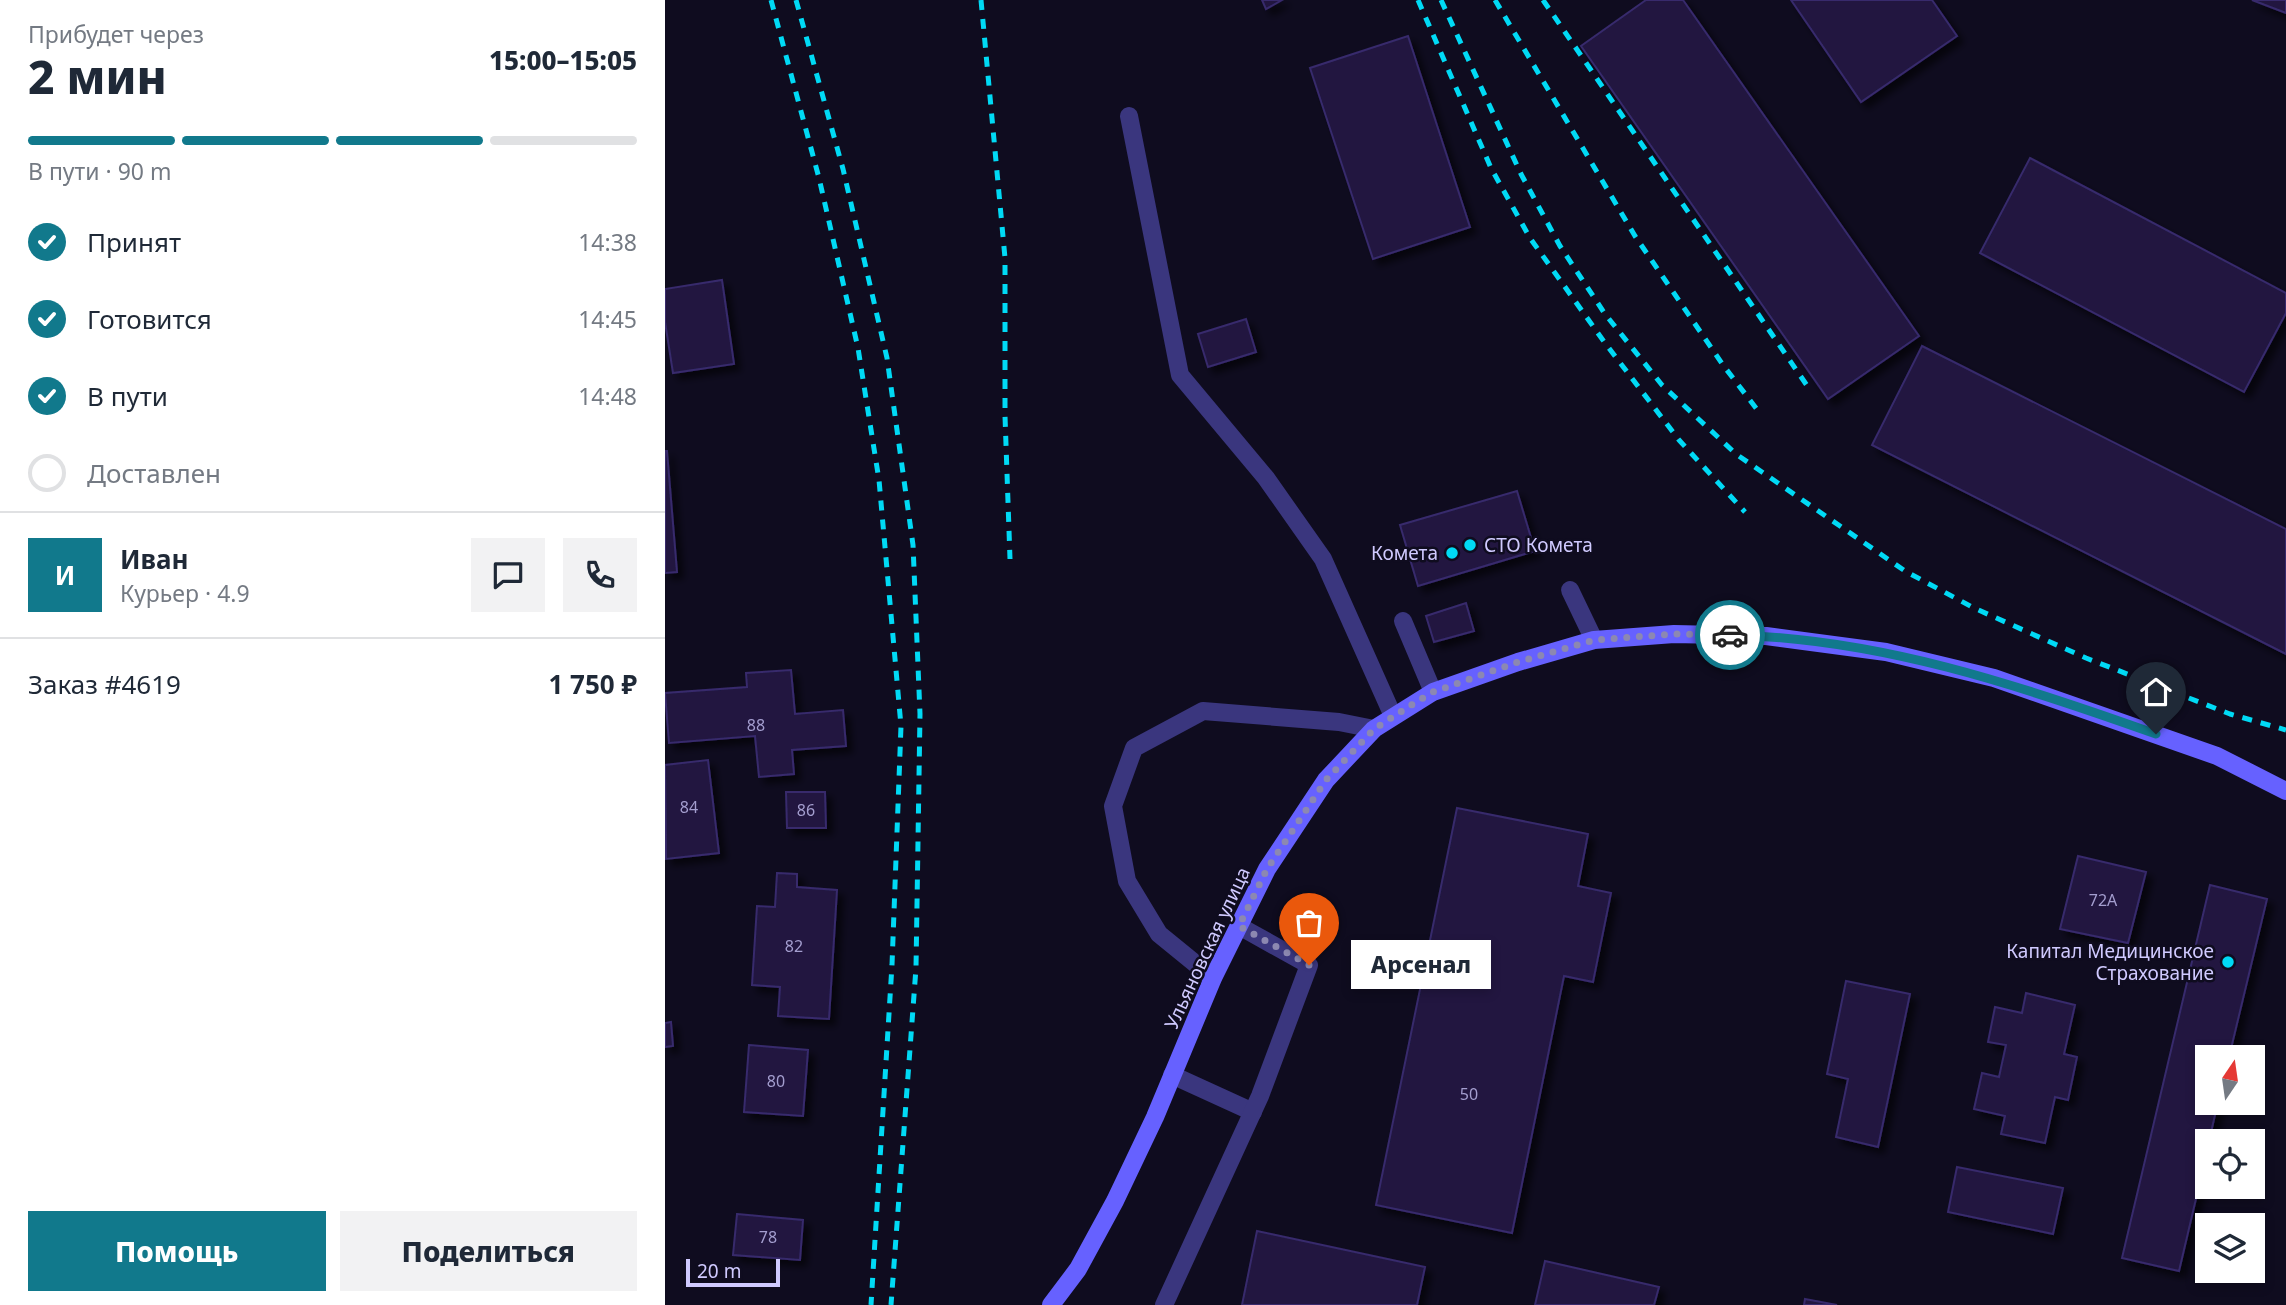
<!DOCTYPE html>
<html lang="ru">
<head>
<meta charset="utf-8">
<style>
	:root { --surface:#fff; --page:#f2f2f3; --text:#1f2937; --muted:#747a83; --line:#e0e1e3; --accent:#11798c }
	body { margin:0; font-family:"Noto Sans",sans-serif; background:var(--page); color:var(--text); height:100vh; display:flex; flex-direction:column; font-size:26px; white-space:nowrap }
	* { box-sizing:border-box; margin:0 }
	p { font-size:23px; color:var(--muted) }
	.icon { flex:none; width:38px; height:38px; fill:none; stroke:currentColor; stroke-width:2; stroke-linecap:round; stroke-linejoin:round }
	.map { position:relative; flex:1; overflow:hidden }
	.details { display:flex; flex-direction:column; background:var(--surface); width:665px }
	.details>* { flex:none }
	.needle { width:46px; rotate:13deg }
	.buttons { position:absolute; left:1530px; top:1045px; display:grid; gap:14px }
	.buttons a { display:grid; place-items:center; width:70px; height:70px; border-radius:0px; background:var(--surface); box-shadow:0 4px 10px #0003; font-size:35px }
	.scale { position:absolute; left:21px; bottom:18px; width:94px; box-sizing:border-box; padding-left:7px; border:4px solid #d0caff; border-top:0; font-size:19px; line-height:24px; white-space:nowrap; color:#d0caff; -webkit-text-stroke:5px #0f0c1f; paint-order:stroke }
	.pin { position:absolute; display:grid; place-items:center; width:60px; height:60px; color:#fff; margin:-72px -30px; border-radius:50% 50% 50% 0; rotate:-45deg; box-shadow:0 0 7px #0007 }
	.pin .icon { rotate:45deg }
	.courier { position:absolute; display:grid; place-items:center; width:70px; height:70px; margin:-35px; border:5px solid #11798c; border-radius:50%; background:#fff; color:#222; box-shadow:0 2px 9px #0007 }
	.bubble { position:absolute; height:49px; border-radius:0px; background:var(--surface); box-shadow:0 4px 10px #0003; font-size:23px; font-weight:800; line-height:49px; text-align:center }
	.head em { font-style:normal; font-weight:800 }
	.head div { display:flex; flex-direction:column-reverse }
	.head { display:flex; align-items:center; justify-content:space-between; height:119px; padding:0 28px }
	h1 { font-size:46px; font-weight:800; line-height:52px }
	.bar { display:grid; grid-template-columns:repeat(4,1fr); gap:10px 7px; align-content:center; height:84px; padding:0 28px }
	.bar i { height:9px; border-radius:5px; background:var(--line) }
	.bar .current { background:var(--accent) }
	.bar p { grid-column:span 4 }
	.line { display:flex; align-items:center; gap:18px; padding:0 28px; border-top:2px solid var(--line) }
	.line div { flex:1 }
	.round { display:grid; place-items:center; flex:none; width:74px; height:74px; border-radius:0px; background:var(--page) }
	ol { padding:0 28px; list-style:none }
	li { display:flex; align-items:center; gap:21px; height:77px }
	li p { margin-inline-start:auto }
	li .icon { padding:7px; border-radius:50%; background:var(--accent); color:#fff; stroke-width:4 }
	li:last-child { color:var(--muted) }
	li i { width:38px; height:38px; border:4px solid var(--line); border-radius:50% }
	.primary-button { display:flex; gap:14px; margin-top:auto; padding:14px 28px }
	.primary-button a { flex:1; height:80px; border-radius:0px; background:var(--accent); color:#fff; font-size:28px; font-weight:800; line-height:80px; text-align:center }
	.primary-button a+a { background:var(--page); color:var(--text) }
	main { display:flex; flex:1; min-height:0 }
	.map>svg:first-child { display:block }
</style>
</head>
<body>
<main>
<section class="details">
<div class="head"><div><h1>2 мин</h1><p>Прибудет через</p></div><em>15:00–15:05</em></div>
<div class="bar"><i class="current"></i><i class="current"></i><i class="current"></i><i></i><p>В пути · 90 m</p></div>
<ol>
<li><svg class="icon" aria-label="check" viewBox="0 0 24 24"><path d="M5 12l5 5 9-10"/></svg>Принят<p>14:38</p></li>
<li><svg class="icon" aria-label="check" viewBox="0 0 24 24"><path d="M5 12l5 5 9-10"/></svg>Готовится<p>14:45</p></li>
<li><svg class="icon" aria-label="check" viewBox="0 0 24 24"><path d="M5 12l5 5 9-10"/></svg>В пути<p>14:48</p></li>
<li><i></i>Доставлен</li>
</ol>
<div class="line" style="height:126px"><b class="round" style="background:var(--accent);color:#fff">И</b><div><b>Иван</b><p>Курьер · 4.9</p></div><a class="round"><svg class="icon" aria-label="chat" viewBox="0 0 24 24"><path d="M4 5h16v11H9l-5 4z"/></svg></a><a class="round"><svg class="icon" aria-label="phone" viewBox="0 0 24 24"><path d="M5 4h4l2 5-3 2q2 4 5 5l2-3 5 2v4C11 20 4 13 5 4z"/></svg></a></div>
<div class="line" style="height:91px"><div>Заказ #4619</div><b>1 750 ₽</b></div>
<div class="primary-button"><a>Помощь</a><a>Поделиться</a></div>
</section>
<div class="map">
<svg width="1621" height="1305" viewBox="0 0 1621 1305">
	<defs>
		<filter id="shadow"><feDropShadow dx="6" dy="6" stdDeviation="3.5" flood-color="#0009"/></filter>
	</defs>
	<rect width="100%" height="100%" fill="#0f0c1f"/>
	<g fill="#201840" stroke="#372a6c" stroke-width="2" filter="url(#shadow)">
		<path d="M 597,0 L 617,0 L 601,9 Z"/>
		<path d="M 981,0 L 1018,0 L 1254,336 L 1163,399 L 916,46 Z"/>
		<path d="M 1126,0 L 1267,0 L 1292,36 L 1196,102 Z"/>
		<path d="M 1587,0 L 1621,0 L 1621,13 Z"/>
		<path d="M 743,36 L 805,227 L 708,259 L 645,68 Z"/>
		<path d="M 1365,158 L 1621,293 L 1621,313 L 1579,392 L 1315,253 Z"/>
		<path d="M 57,280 L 69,364 L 8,373 L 0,322 L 0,289 Z"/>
		<path d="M 581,319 L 591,352 L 543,367 L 533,334 Z"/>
		<path d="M 1257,346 L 1621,529 L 1621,654 L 1207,445 Z"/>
		<path d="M 0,451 L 2,451 L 12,572 L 0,573 Z"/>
		<path d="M 852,491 L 870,551 L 753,586 L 735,525 Z"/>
		<path d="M 801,603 L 809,631 L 769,642 L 761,616 Z"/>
		<path d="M 126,670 L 130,714 L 178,710 L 181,746 L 127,750 L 129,774 L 94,777 L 90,736 L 4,743 L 0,693 L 82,687 L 81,673 Z"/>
		<path d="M 43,760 L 54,853 L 1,859 L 0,765 Z"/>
		<path d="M 121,792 L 160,792 L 161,828 L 122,828 Z"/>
		<path d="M 792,808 L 923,834 L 913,886 L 946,893 L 928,982 L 899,976 L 847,1233 L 711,1205 Z"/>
		<path d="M 1413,856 L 1481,872 L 1463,943 L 1395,929 Z"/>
		<path d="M 112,873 L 132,874 L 132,887 L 172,890 L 164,1019 L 113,1016 L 115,987 L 87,985 L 92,906 L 110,907 Z"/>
		<path d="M 1545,885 L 1602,899 L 1564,1057 L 1542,1057 L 1542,1102 L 1553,1102 L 1544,1141 L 1542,1141 L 1542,1152 L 1514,1271 L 1457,1258 Z"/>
		<path d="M 1181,981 L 1245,994 L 1213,1147 L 1171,1137 L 1183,1079 L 1162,1074 Z"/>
		<path d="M 1361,993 L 1410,1005 L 1399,1054 L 1412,1057 L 1403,1100 L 1390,1097 L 1380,1143 L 1336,1134 L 1340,1116 L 1309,1109 L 1317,1073 L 1334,1077 L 1341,1045 L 1323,1042 L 1330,1007 L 1357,1013 Z"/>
		<path d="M 6,1022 L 8,1046 L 0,1047 L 0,1023 Z"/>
		<path d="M 84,1045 L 143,1050 L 138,1116 L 79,1112 Z"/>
		<path d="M 1292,1167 L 1398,1188 L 1388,1234 L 1283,1212 Z"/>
		<path d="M 72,1214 L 138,1220 L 135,1260 L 68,1255 Z"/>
		<path d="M 592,1231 L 760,1267 L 752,1305 L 577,1305 Z"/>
		<path d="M 880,1261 L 994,1287 L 989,1305 L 870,1305 Z"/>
		<path d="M 1140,1299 L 1172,1305 L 1139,1305 Z"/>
	</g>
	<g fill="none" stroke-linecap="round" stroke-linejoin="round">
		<g stroke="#3a367e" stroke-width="18">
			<path d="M 464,116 L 515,375 L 601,478 L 658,559 L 728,716"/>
			<path d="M 905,590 L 929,640"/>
			<path d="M 738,621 L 768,692"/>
			<path d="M 548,978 L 494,934 L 462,881 L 448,806 L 469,748 L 538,711 L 674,722 L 709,729"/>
			<path d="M 507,1075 L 588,1112"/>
			<path d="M 499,1305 L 595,1096 L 644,965 L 574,926"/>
		</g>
		<path stroke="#6661ff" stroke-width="18" d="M 386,1305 L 413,1269 L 450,1201 L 490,1117 L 548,978 L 602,869 L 661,780 L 709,729 L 768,692 L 853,662 L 929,640 L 1009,634 L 1101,636 L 1221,652 L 1329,678 L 1552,756 L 1621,791"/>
		<g stroke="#00daf5" stroke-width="5" stroke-dasharray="10 9" stroke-linecap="butt">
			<path d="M 106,0 L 154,178 L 193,348 L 214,480 L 236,726 L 227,965 L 206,1305"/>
			<path d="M 131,0 L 178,169 L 222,358 L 248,545 L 255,714 L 251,968 L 226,1305"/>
			<path d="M 316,0 L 340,258 L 340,416 L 345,559"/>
			<path d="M 753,0 L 826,168 L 865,238 L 940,343 L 1014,440 L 1080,512"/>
			<path d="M 776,0 L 856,174 L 895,246 L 940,314 L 997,385 L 1071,454 L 1240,571 L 1309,608 L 1421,658 L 1565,714 L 1621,730"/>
			<path d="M 830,0 L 970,236 L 1058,365 L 1094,412"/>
			<path d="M 878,0 L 1143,387"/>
		</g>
	</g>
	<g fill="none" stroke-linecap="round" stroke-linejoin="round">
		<path stroke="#8c88b1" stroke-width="7" stroke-dasharray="0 12.6" d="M 644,965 L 574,926 L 602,869 L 661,780 L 709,729 L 748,704 L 768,692 L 853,662 L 929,640 L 1009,634 L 1065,635"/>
		<path stroke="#11798c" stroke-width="9" d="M 1065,635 C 1213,638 1354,685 1491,734"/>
	</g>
	<g fill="#00daf5" stroke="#0f0c1f" stroke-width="2.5">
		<circle cx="805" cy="545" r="7"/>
		<circle cx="787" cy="553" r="7"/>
		<circle cx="1563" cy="962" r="7"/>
	</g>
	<g text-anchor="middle" stroke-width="5" stroke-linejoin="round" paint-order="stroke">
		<g font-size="16" fill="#a49ecf">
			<text x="91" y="731">88</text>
			<text x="24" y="813">84</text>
			<text x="141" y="816">86</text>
			<text x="1438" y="906">72А</text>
			<text x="129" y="952">82</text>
			<text x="111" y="1087">80</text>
			<text x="804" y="1100">50</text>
			<text x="103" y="1243">78</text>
		</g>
		<g font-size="19" fill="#d0caff" stroke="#0f0c1f" text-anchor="end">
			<text x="819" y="552" text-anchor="start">СТО Комета</text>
			<text x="773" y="560">Комета</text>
			<text x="1549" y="958">Капитал Медицинское<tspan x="1549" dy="22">Страхование</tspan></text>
		</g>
		<g font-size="19" fill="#d0caff" stroke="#0f0c1f">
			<text transform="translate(542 948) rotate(-65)" y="7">Ульяновская улица</text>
		</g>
	</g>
</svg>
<div class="buttons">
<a><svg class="needle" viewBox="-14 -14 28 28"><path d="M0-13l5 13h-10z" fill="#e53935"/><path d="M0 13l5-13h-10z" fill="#747a83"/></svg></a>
<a><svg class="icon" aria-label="locate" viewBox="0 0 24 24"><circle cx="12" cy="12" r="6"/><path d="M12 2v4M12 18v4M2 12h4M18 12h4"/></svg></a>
<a><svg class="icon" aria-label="layers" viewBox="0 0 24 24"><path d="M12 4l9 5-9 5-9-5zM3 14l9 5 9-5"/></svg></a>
</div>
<div class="scale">20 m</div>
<div class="pin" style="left:644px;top:965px;background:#ea580c"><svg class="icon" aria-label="bag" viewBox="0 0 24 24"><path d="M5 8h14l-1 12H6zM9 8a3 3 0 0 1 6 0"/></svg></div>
<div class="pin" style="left:1491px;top:734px;background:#1f2937"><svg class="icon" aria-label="home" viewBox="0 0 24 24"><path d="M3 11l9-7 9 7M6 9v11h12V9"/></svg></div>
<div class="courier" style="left:1065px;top:635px"><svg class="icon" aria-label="car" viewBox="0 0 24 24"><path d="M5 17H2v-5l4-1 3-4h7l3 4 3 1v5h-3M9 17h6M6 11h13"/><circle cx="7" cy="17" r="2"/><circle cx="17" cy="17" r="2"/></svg></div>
<div class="bubble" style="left:686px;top:940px;width:140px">Арсенал</div>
</div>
</main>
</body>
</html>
